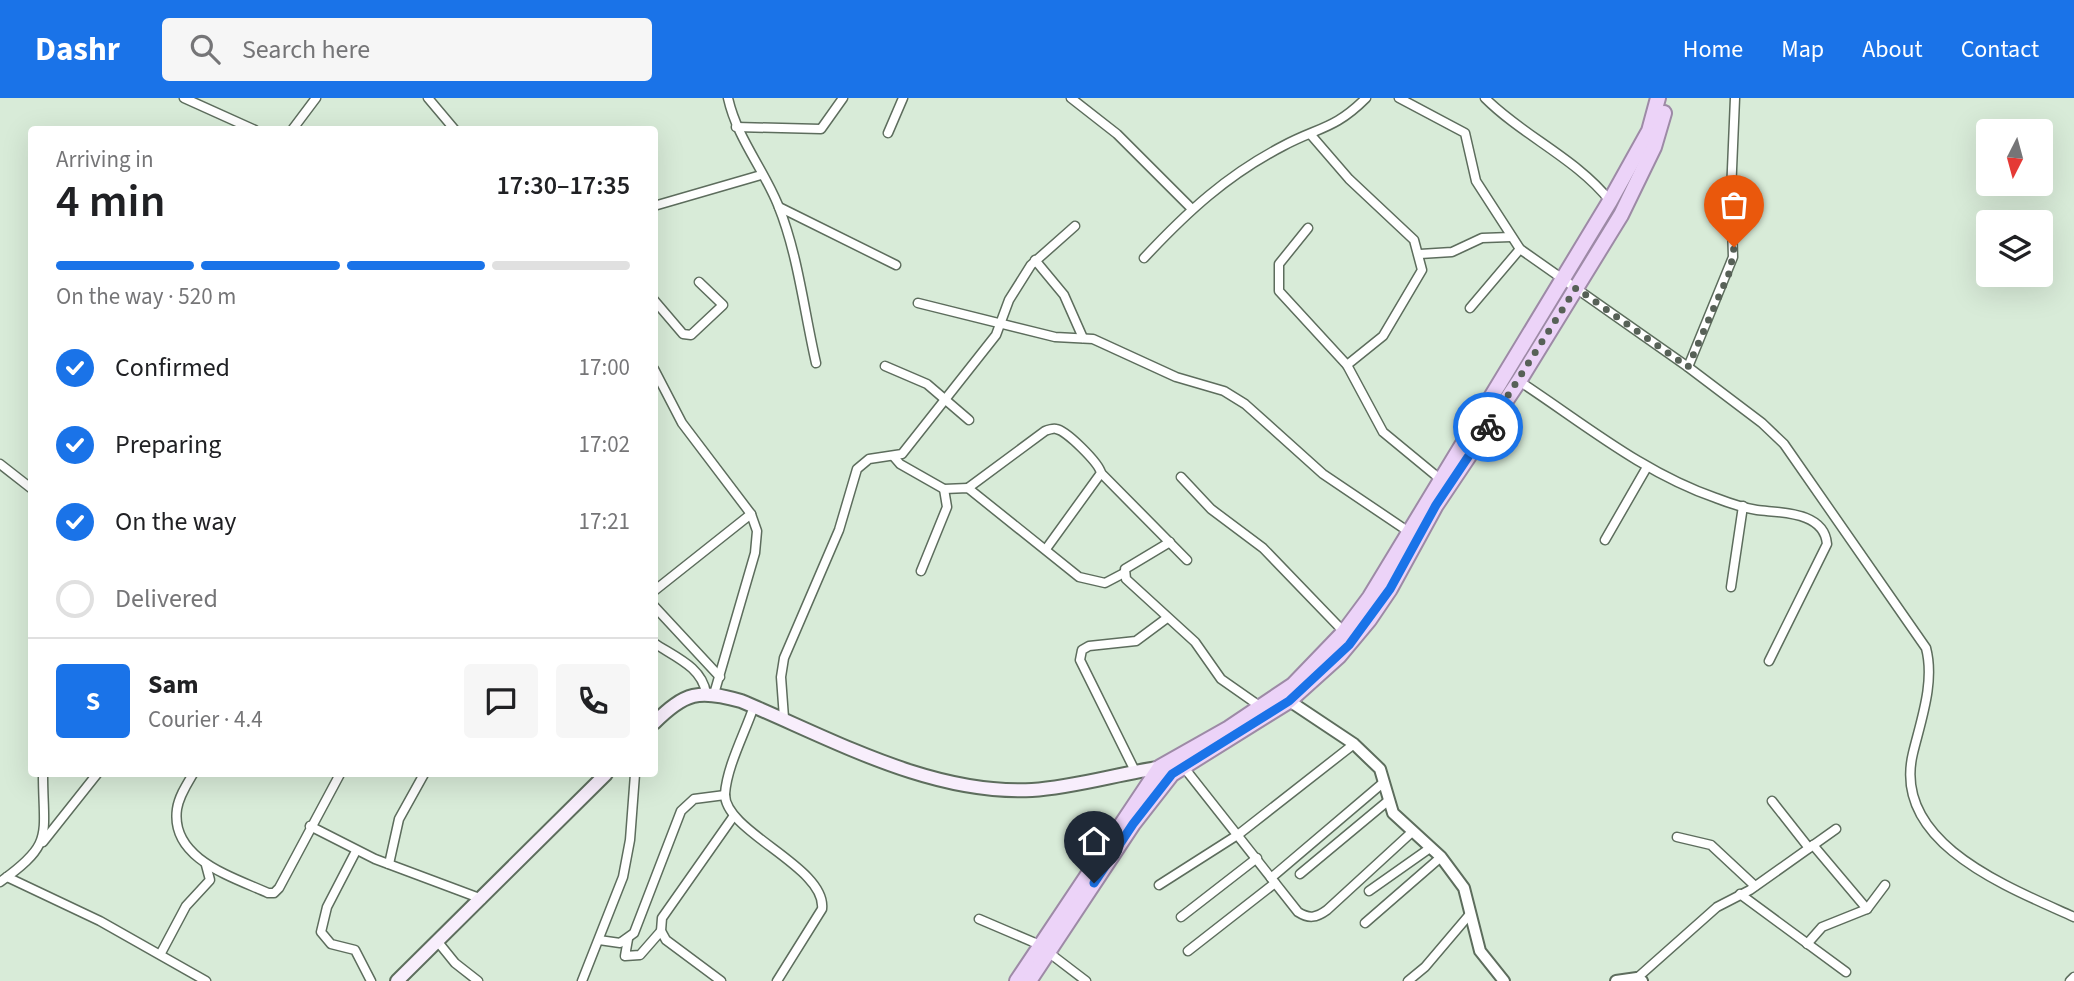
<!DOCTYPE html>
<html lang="en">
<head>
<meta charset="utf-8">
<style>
	:root { --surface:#fff; --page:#f6f6f6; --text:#202124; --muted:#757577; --line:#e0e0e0; --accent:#1a73e8 }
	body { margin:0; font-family:"Source Sans 3",sans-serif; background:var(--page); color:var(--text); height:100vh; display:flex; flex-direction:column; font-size:26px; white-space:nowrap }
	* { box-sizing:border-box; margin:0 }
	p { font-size:23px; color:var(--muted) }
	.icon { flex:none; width:38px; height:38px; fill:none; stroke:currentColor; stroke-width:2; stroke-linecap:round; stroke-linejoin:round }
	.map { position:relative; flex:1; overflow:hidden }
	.drawer { position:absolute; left:28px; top:28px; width:630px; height:651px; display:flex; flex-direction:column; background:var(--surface); border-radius:7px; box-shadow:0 7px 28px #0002 }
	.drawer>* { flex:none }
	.needle { width:46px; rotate:186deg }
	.controls { position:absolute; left:1976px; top:21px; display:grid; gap:14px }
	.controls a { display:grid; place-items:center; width:77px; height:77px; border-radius:7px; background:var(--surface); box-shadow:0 7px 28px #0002; font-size:35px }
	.pin { position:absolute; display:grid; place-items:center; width:60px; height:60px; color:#fff; margin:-72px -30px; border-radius:50% 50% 50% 0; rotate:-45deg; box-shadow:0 0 7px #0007 }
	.pin .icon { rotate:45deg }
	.courier { position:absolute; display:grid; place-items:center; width:70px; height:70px; margin:-35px; border:5px solid #1a73e8; border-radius:50%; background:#fff; color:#222; box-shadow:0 2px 9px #0007 }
	.headline em { font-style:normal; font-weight:600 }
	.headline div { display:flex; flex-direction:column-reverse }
	.headline { display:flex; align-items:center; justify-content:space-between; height:119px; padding:0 28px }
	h1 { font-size:46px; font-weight:600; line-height:52px }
	.bar { display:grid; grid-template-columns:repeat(4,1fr); gap:10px 7px; align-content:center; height:84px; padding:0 28px }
	.bar i { height:9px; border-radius:5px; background:var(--line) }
	.bar .on { background:var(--accent) }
	.bar p { grid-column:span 4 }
	.line { display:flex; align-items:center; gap:18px; padding:0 28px; border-top:2px solid var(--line) }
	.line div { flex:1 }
	.round { display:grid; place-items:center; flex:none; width:74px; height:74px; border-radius:7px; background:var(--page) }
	ol { padding:0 28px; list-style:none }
	li { display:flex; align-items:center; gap:21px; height:77px }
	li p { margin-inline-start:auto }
	li .icon { padding:7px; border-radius:50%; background:var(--accent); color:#fff; stroke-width:4 }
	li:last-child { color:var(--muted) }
	li i { width:38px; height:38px; border:4px solid var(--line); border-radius:50% }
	header { display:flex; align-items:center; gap:42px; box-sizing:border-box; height:98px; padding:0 35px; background:var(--accent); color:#fff }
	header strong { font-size:33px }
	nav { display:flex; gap:38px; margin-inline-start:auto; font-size:24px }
	.search { width:490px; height:63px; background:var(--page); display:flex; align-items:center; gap:18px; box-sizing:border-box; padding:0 24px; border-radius:7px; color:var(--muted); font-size:26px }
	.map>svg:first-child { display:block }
</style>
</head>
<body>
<header>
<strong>Dashr</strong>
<div class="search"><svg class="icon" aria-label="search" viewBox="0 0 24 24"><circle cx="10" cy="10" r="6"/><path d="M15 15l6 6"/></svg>Search here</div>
<nav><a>Home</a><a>Map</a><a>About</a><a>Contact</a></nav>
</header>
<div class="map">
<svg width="2074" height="883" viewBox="0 0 2074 883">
	<rect width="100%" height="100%" fill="#d8ebd8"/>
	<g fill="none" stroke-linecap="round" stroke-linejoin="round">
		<defs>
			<g id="minor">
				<path d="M 184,0 L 255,32"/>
				<path d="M 428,0 L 455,32"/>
				<path d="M 728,0 C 737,40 763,70 778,107 C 798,156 804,213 816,265"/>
				<path d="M 1071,0 L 1117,36 L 1191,110"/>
				<path d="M 1399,0 L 1465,35 L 1476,83 L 1520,151 L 1688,269 L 1762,325 L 1784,346 L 1926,550 C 1935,584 1921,622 1913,655 C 1891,745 2008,789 2074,819"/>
				<path d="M 1485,0 C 1523,38 1577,61 1610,103"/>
				<path d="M 736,29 L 821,31 L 843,0"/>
				<path d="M 292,32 L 316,0"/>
				<path d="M 888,35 L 903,0"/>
				<path d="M 1311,37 L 1349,81 L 1414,142 L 1422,172 L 1383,238 L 1347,267"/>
				<path d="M 654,108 L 761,77"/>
				<path d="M 779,109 L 896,167"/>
				<path d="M 1308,130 L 1279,166 L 1279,193 L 1347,267 L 1383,334 L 1440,381"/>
				<path d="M 1420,156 L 1452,154 L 1482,140 L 1511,139"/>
				<path d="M 1144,160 C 1187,114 1227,77 1283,48 C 1318,29 1334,32 1366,0"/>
				<path d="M 1035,162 L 1064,197 L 1083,240"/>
				<path d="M 654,202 L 683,236 L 691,237 L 723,207 L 699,184"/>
				<path d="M 918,205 L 1055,239 L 1093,241 L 1176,279 L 1224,293 L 1245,306 L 1323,376 L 1409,434"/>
				<path d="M 1470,210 L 1520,151"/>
				<path d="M 885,268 L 927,286 L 969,322"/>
				<path d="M 1688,269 L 1733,159 L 1731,95 L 1735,0"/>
				<path d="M 654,271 L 682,325 L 751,416 L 757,433 L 755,455 L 714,596"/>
				<path d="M 1519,283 C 1583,325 1643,375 1716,400 C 1729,405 1743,410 1757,412 C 1780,415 1824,413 1827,446 L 1769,563"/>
				<path d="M 894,359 L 900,366 L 944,391 L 968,390 L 1079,479 L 1105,485 L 1124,475"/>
				<path d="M 0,366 L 32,391"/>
				<path d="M 1101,375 L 1187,462"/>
				<path d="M 1181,379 L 1211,411 L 1263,450 L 1344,534"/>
				<path d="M 968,390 L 1045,333 C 1047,332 1054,330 1056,331 C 1066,332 1099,365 1101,375 L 1046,451"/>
				<path d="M 1605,442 L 1647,369"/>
				<path d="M 1170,444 L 1125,471 L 1126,481 L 1195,544 L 1221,581 L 1261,609"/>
				<path d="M 921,473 L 947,409 L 944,391"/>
				<path d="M 1731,489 L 1743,408"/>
				<path d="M 654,493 L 751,416"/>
				<path d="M 654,508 L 720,579"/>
				<path d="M 654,545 C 675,559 702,569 706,595"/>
				<path d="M 754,608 C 745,635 727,668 725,696 C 724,734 827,769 822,811 L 777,883"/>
				<path d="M 784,620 L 781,579 L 784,560 L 839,432 L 857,371 L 869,361 L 902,356 L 996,237 L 1009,202 L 1031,167 L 1075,128"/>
				<path d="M 1182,667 L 1298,814 C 1309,821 1316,820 1327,812 L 1412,734"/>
				<path d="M 1136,675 L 1080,562 L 1082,552 L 1089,548 L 1136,543 L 1167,520"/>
				<path d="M 193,676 C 187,686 179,698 177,711 C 170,761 233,779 268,795 L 274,795 L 279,790 L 340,676"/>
				<path d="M 1772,703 L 1809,750"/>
				<path d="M 310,728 L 375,761 L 482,801"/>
				<path d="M 1677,739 L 1711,747 L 1755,788"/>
				<path d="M 43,744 L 97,676"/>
				<path d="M 1813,747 L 1867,811"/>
				<path d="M 356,753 L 327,809 L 321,834 L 331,846 L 355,852 L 371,883"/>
				<path d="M 389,766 L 399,721 L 424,676"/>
				<path d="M 1300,776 L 1389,702"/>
				<path d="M 7,779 L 100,823 L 206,883"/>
				<path d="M 1271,780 L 1384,684"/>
				<path d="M 0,784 C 55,745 43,738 43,676"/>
				<path d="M 1159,787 L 1239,736 L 1354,646"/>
				<path d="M 1369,793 L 1430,750"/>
				<path d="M 1740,796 L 1846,874"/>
				<path d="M 1181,819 L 1257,760"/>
				<path d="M 979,821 L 1040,847"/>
				<path d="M 1365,825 L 1441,759"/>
				<path d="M 628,841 L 625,858 L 640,857 L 661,833"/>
				<path d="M 599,842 L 620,845 L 634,835 L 681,713 L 694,701 L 725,697"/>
				<path d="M 438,844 L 455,865 L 478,883"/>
				<path d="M 1807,846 L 1822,829 L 1867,811 L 1885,787"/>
				<path d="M 1188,853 L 1275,785"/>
				<path d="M 1048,854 L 1086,883"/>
				<path d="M 161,855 L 186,808 L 210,782 L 206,767"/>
				<path d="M 1637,880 L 1717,809 L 1750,792 L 1836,731"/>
				<path d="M 582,883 L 623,779 L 630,742 L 635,676"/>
				<path d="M 721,883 L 666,842 L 661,833 L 662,820 L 733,719"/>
				<path d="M 1408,883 L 1425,869 L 1470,816"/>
				<path d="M 2070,883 L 2074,879"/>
			</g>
			<g id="tertiary">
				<path d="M 1285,600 L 1354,646 L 1380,671 L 1393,715 L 1441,759 L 1464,790 L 1480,853 L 1504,883"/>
				<path d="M 1616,883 L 1637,880 L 1642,883"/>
			</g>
			<g id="secondary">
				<path d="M 654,625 C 685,594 699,591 741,603 C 832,641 930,697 1032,692 C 1077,689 1120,675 1164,669"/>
				<path d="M 397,883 L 606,676"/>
			</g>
			<g id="trunk">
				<path d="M 1017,883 L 1160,669 L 1229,630 L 1293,587 L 1344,534 L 1370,499 L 1610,103 L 1649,33 L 1658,0"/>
				<path d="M 1029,883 L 1133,726 L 1172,676 L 1289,603 L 1339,558 L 1369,522 L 1390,491 L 1436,407 L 1519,283 L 1621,117 L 1654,49 L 1664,15"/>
			</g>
		</defs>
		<use href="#minor" stroke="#5d6d5d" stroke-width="11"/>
		<use href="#tertiary" stroke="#5d6d5d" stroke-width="14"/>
		<use href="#secondary" stroke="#5d6d5d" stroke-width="16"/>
		<use href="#trunk" stroke="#9d8aa6" stroke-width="18"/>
		<use href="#minor" stroke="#fff" stroke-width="8"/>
		<use href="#tertiary" stroke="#fff" stroke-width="10"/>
		<use href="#secondary" stroke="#f8eefc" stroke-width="12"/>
		<use href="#trunk" stroke="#ecd3f8" stroke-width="14"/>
	</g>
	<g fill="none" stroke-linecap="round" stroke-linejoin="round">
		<path stroke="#576157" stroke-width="7" stroke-dasharray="0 12.6" d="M 1488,329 L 1576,190 L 1688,269 L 1730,173 L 1734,149"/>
		<path stroke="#1a73e8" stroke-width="9" d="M 1094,785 L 1133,726 L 1172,676 L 1289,603 L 1349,547 L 1390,491 L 1436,407 L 1488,329"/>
	</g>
</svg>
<div class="controls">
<a><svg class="needle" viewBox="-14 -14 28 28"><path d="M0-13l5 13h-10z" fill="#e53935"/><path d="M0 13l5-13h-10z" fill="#757577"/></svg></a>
<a><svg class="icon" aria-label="layers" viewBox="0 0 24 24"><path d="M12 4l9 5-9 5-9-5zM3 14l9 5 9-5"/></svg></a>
</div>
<div class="pin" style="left:1734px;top:149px;background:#ea580c"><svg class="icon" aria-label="bag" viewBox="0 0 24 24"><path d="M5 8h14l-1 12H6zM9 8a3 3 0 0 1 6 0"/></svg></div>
<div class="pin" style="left:1094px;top:785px;background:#1f2937"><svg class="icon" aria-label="home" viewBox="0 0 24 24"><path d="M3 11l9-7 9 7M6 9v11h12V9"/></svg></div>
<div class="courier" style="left:1488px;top:329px"><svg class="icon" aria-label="bike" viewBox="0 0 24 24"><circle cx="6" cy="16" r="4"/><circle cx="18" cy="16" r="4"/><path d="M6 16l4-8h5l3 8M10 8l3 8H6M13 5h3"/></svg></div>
<section class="drawer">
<div class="headline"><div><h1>4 min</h1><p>Arriving in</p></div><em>17:30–17:35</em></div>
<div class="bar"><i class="on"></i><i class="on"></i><i class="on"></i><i></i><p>On the way · 520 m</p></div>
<ol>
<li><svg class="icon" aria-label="check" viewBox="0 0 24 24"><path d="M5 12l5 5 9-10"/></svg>Confirmed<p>17:00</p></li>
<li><svg class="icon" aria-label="check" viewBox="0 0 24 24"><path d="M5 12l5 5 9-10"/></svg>Preparing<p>17:02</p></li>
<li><svg class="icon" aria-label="check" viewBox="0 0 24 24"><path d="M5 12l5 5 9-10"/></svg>On the way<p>17:21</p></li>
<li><i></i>Delivered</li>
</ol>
<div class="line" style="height:126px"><b class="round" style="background:var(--accent);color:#fff">S</b><div><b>Sam</b><p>Courier · 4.4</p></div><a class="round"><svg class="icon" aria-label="chat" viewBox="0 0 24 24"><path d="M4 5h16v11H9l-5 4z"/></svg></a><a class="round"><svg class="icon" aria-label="phone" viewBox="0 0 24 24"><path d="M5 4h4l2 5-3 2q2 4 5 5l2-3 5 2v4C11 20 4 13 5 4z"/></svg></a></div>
</section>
</div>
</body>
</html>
